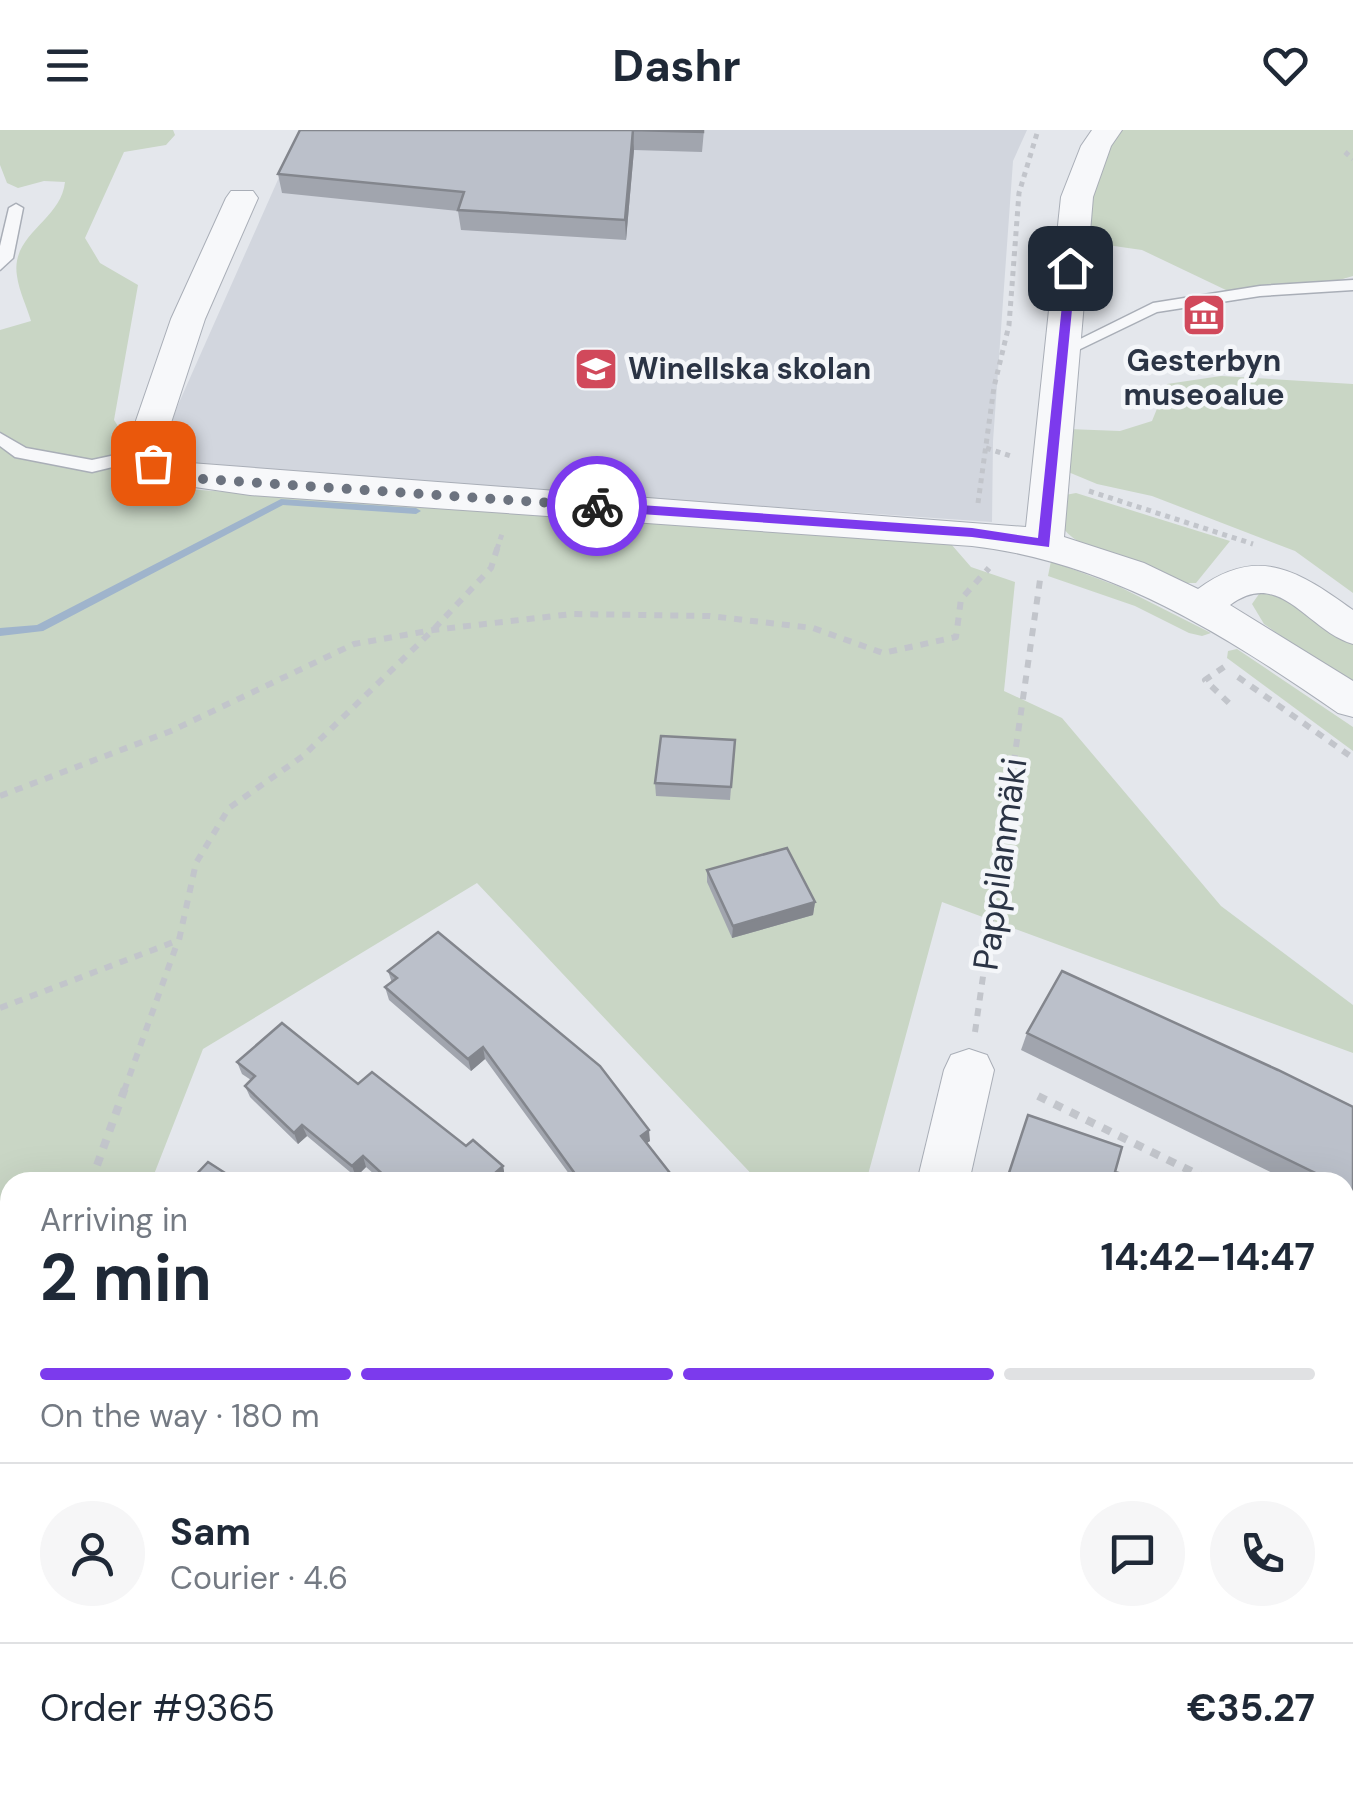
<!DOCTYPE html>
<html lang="en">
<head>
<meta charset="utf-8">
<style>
	:root { --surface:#fff; --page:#f6f6f7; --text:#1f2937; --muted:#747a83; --line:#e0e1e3; --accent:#7c3aed }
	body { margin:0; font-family:"DM Sans",sans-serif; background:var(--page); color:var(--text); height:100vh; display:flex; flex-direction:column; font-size:38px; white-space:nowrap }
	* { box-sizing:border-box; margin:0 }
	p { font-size:32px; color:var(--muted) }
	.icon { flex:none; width:55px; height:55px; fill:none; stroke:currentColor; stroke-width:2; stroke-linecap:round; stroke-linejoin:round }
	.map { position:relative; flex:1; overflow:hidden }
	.details { position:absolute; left:0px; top:1042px; width:1355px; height:622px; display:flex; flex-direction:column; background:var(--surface); border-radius:30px 30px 0 0; box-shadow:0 10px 40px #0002 }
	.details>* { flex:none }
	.pin { position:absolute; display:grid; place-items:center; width:85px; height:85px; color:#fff; margin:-42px; border-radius:20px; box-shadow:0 5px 15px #0006 }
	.courier { position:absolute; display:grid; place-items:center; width:100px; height:100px; margin:-50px; border:8px solid #7c3aed; border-radius:50%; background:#fff; color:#222; box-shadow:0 2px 12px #0007 }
	.summary em { font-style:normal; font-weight:700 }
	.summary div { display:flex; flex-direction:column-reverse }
	.summary { display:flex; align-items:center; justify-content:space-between; height:170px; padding:0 40px }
	h1 { font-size:65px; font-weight:700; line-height:75px }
	.bar { display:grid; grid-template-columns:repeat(4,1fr); gap:15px 10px; align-content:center; height:120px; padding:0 40px }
	.bar i { height:12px; border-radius:8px; background:var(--line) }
	.bar .on { background:var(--accent) }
	.bar p { grid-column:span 4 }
	.line { display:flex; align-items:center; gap:25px; padding:0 40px; border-top:2px solid var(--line) }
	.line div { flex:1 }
	.round { display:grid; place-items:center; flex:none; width:105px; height:105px; border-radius:52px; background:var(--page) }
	header { display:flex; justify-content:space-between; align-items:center; height:130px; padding:0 40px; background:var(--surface); font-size:45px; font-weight:700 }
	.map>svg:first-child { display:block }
</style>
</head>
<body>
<header><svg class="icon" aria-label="menu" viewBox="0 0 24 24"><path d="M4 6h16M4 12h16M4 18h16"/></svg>Dashr<svg class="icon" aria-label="heart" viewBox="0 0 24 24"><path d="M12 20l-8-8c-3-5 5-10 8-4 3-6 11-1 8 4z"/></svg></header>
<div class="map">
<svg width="1353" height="1663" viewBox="0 0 1353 1663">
	<rect width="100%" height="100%" fill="#e4e7ec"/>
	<path fill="#d2d6de" d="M 300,0 L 1027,0 L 1013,31 L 993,311 L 992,392 L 200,337 L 187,329 L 170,293 Z"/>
	<g fill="#c9d6c5">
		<path d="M 0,0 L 173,0 L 175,5 L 166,15 L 124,22 L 85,108 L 100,133 L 138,155 L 114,290 L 158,357 L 951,414 L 971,437 L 1015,452 L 1004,561 L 1062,588 L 1221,776 L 1353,875 L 1353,923 L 942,772 L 866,1052 L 759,1052 L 477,753 L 203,919 L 151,1052 L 10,1052 L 10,1379 L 0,1395 L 0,200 L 31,191 C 27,177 19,161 17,146 C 10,104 61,91 65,52 L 44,51 L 18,58 L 7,53 L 0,35 Z"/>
		<path d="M 1117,0 L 1353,0 L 1353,146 L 1336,151 L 1228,161 L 1142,120 L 1079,111 L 1093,41 Z"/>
		<path d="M 1221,246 L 1353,254 L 1353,463 L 1295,421 L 1152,366 L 1097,354 L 1061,339 L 1068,299 L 1120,301 L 1152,291 L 1167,254 Z"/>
		<path d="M 1076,363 L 1230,411 L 1196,453 L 1183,453 C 1157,443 1074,420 1063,397 C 1059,388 1061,375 1060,366 Z"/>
		<path d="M 1051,431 L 1120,457 L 1211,503 L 1202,506 L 1189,503 L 1135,476 L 1048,446 Z"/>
		<path d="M 1270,461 L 1282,464 L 1353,514 L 1353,556 L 1264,494 L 1252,474 L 1259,464 Z"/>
		<path d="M 1237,519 L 1353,597 L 1353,621 L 1227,528 L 1228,521 Z"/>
	</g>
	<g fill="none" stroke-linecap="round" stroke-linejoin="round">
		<path fill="#9fb4cc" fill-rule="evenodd" d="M 281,369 L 416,378 L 421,381 L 416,384 L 283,375 L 43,501 L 0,506 L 0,498 L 37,495 Z"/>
		<defs>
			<g id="service">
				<path d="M 16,74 L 23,78 L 13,128 L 0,140 L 0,116 L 9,78 Z"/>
				<path d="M 1353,150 L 1353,160 L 1260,166 L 1157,182 L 1070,224 L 1056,221 L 1153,173 L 1260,156 Z"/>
				<path d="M 0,303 L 26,318 L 92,330 L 148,318 L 157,323 L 154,327 L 92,342 L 15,327 L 0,316 Z"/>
			</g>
			<g id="minor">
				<path d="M 1092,0 L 1122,0 L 1111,16 L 1093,67 L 1064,407 L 1144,433 L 1198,459 C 1259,414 1300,442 1353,480 L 1353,514 C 1307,501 1281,437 1230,475 L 1353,551 L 1353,587 L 1338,583 C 1225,505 1111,432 972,416 L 250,365 L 153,351 L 130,323 L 130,308 L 171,189 L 226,68 L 231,61 L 253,61 L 258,68 L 205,189 L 166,308 L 166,321 L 177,332 L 1026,397 L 1061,67 L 1081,16 Z"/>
				<path d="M 969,919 L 987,925 L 994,940 L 969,1052 L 917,1052 L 944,940 L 951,925 Z"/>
				<path d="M 1345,1526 L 1353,1529 L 1353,1594 L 1345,1590 Z"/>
				<path d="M 438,1655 L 508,1655 L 504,1663 L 434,1663 Z"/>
			</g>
		</defs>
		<use href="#service" stroke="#a9aeb7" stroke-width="3"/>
		<use href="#minor" stroke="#a9aeb7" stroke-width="2"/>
		<g stroke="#c2c5cb" stroke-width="5" stroke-dasharray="5 5" stroke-linecap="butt">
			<path d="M 1345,22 L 1353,29"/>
			<path d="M 986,318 L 1014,327"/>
			<path d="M 1089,361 L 1253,414"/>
			<path d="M 978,373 L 994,257 L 1009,195 L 1019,63 L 1038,0"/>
			<path d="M 497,419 L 503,401"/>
		</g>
		<g stroke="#c2c5cb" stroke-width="6" stroke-dasharray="8 8" stroke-linecap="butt">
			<path d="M 1224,537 L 1205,550 L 1231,575"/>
			<path d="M 1238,547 L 1353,628"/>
			<path d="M 0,666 L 171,601 L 354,514 L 433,500 L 572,484 L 710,486 L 813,498 L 883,523 L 956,507 L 961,469 L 989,438"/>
			<path d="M 0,878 L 179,810 L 196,733 L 229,678 L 303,626 L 433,500 L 491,438 L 498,416"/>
			<path d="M 975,902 L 1040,450"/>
			<path d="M 124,961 L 178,811"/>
		</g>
		<g stroke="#c2c5cb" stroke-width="8" stroke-dasharray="9 9" stroke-linecap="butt">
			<path d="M 1038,966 L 1213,1052"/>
			<path d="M 91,1052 L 125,958"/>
			<path d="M 0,1307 L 10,1279"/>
			<path d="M 1345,1506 L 1353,1479"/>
			<path d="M 655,1655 L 659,1663"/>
			<path d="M 893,1663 L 898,1655"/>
		</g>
		<use href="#service" fill="#f7f8fa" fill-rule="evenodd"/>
		<use href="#minor" fill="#f7f8fa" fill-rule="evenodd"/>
	</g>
	<g fill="#a1a5ae">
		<path d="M 300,0 L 704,0 L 702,22 L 634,20 L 626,110 L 461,100 L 458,81 L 282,63 L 278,44 Z"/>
		<path d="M 735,610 L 730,670 L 656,666 L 655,653 Z"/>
		<path d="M 707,740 L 815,772 L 813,785 L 732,808 L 707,752 Z"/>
		<path d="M 388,841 L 650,1011 L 646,1013 L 677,1052 L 575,1052 L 485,929 L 471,941 L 389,870 L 385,857 L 392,853 Z"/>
		<path d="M 1027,903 L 1353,977 L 1345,1052 L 1291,1052 L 1021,920 Z"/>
		<path d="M 237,932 L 358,954 L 503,1036 L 505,1047 L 499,1052 L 383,1052 L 366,1037 L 356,1047 L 307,1006 L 298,1014 L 250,967 L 245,956 L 251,950 L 242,944 Z"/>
		<path d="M 1151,1655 L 1183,1655 L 1194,1663 L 1147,1663 Z"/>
	</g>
	<g fill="#83868d">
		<path d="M 633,0 L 634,20 L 626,110 L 625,90 Z"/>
		<path d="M 815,772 L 813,785 L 732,808 L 733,796 Z"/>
		<path d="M 483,917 L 485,929 L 471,941 L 468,929 Z"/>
		<path d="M 302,995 L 307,1006 L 298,1014 L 294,1003 Z"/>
		<path d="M 649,1000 L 650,1011 L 641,1017 L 641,1006 Z"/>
		<path d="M 363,1026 L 366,1037 L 356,1047 L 352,1036 Z"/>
		<path d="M 503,1036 L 505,1047 L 499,1052 L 485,1052 Z"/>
		<path d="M 85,1655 L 108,1655 L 94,1663 L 71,1663 Z"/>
	</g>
	<g fill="#bbc0ca" stroke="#83868d" stroke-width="2.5">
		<path d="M 300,0 L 703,0 L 703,2 L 633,0 L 625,90 L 458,80 L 464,62 L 278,44 Z"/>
		<path d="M 661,606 L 735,610 L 731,657 L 655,653 Z"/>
		<path d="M 787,718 L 815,772 L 733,796 L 707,740 Z"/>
		<path d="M 438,802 L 600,936 L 649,1000 L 641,1006 L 677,1052 L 581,1052 L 483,917 L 468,929 L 385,857 L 397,848 L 388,841 Z"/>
		<path d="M 1062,841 L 1278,940 L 1353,977 L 1353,1330 L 1345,1354 L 1345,1052 L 1334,1052 L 1027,903 Z"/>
		<path d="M 282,893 L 358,954 L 372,942 L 466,1016 L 473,1010 L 503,1036 L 485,1052 L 391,1052 L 363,1026 L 352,1036 L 302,995 L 294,1003 L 245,956 L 255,946 L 237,932 Z"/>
		<path d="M 1028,985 L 1122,1017 L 1115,1042 L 1150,1052 L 1006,1052 Z"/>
		<path d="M 208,1032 L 239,1052 L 189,1052 Z"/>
		<path d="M 10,1540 L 10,1655 L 85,1655 L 71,1663 L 0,1663 L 0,1545 Z"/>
		<path d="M 677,1655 L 801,1655 L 794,1663 L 685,1663 Z"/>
		<path d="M 947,1655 L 1080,1655 L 1078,1659 L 1081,1663 L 941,1663 Z"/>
		<path d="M 1157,1655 L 1183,1655 L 1194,1663 L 1153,1663 Z"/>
	</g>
	<path fill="#7c3aed" d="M 1066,136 L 1076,138 L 1049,417 L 972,407 L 597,381 L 591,376 L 597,372 L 972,398 L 1038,408 Z"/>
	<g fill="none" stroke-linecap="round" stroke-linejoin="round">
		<path stroke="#6c737f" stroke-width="10" stroke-dasharray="0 18" d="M 153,333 L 166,343 L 188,348 L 597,376"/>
	</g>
	<defs>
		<symbol id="museum-square" viewBox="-11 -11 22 22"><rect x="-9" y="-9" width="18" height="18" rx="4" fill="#d1495b" stroke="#f4f6f9"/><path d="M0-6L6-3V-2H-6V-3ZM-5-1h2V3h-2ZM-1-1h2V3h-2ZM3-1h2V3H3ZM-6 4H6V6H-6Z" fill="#fff"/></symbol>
		<symbol id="school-square" viewBox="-11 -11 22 22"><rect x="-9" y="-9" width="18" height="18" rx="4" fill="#d1495b" stroke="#f4f6f9"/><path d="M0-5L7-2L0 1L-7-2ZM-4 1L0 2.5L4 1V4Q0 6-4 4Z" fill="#fff"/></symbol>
	</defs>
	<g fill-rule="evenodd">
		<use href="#museum-square" x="1179" y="160" width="50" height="50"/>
		<use href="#school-square" x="571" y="214" width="50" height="50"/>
	</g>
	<g text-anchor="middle" stroke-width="9" stroke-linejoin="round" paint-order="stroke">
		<g font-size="30" font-weight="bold" fill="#2b3445" stroke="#f4f6f9">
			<text x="1204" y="241">Gesterbyn<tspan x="1204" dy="34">museoalue</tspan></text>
			<text x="628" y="249" text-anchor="start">Winellska skolan</text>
		</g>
		<g font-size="35" fill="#2b3445" stroke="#f4f6f9">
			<text transform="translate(1000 734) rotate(-82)" y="12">Pappilanmäki</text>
		</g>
	</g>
</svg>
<div class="pin" style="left:153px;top:333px;background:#ea580c"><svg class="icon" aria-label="bag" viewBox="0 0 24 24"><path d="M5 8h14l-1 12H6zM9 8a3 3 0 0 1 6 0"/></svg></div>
<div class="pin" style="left:1070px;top:138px;background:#1f2937"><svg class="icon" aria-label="home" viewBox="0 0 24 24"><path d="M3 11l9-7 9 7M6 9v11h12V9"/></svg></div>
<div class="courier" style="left:597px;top:376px"><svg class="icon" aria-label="bike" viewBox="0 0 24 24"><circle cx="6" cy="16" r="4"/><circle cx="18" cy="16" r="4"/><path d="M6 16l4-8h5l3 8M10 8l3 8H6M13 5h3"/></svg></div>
<section class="details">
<div class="summary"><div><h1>2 min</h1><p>Arriving in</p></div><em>14:42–14:47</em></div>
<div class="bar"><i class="on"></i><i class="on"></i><i class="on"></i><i></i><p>On the way · 180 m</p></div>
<div class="line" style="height:180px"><a class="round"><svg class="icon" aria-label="person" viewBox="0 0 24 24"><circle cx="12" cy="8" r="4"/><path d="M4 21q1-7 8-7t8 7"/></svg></a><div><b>Sam</b><p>Courier · 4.6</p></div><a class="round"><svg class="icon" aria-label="chat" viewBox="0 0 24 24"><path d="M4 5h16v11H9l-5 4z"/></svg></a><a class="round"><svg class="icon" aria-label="phone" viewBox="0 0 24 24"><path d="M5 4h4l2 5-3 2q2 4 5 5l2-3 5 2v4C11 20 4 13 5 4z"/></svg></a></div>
<div class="line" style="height:130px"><div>Order #9365</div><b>€35.27</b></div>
</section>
</div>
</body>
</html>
